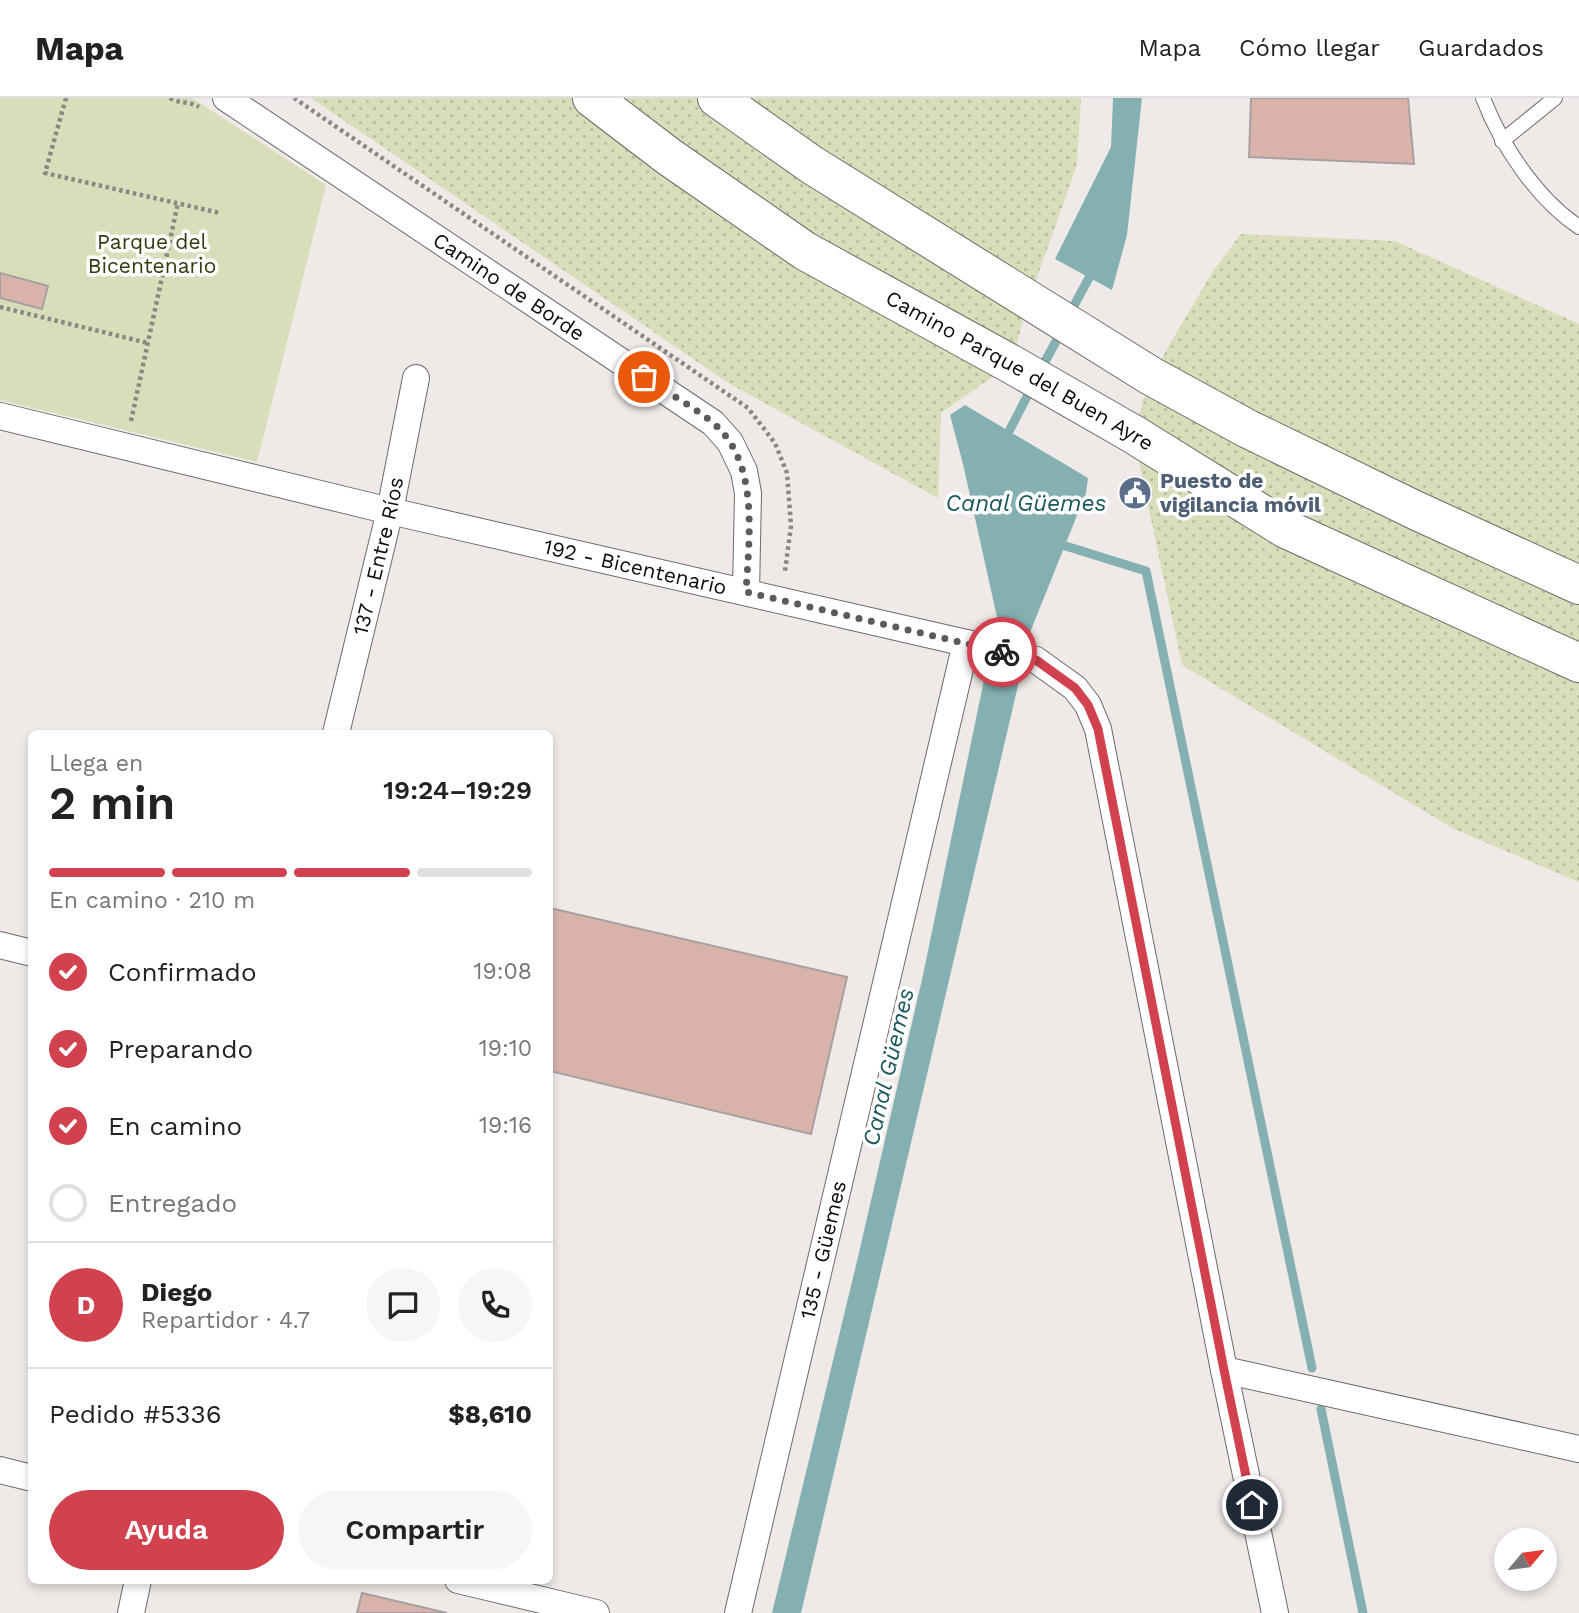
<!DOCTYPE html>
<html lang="es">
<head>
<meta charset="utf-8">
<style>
	:root { --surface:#fff; --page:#f6f6f6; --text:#222; --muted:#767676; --line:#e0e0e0; --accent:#d1414e }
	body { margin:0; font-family:"Work Sans",sans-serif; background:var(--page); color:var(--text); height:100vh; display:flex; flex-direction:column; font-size:26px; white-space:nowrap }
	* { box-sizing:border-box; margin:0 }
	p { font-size:23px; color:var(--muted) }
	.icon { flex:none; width:38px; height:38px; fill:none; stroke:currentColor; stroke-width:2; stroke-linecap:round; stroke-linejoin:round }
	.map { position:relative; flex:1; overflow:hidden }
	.side { position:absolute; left:28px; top:632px; width:525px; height:854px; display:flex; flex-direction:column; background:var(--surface); border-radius:10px; box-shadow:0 4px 10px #0003 }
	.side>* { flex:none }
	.needle { width:46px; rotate:61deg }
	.controls { position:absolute; left:1494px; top:1430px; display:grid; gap:14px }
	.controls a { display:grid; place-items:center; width:63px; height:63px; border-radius:50%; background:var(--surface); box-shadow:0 4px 10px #0003; font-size:35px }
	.pin { position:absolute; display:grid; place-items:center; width:60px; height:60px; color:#fff; margin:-30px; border:4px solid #fff; border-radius:50%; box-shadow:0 2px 7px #0007 }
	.courier { position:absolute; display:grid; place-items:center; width:70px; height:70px; margin:-35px; border:5px solid #d1414e; border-radius:50%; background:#fff; color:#222; box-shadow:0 2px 9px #0007 }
	.overview em { font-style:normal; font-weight:600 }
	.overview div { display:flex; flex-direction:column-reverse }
	.overview { display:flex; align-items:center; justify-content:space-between; height:119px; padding:0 21px }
	h1 { font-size:46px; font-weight:600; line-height:52px }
	.bar { display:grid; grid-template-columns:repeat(4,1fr); gap:10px 7px; align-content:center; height:84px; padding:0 21px }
	.bar i { height:9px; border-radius:5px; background:var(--line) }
	.bar .on { background:var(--accent) }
	.bar p { grid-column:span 4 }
	.line { display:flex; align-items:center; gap:18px; padding:0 21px; border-top:2px solid var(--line) }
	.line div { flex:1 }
	.round { display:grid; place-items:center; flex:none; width:74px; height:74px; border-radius:37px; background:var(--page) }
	ol { padding:0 21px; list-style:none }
	li { display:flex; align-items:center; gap:21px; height:77px }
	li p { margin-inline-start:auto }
	li .icon { padding:7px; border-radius:50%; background:var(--accent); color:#fff; stroke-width:4 }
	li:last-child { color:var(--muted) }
	li i { width:38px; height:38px; border:4px solid var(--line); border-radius:50% }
	.cta { display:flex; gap:14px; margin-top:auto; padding:14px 21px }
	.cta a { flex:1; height:80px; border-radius:42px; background:var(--accent); color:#fff; font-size:28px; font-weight:600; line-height:80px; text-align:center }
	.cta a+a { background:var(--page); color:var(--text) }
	header { display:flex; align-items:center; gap:42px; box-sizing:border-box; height:98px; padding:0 35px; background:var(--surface); border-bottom:2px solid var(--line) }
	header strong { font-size:33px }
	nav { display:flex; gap:38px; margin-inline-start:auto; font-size:24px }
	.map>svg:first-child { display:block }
</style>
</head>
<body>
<header>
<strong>Mapa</strong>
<nav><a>Mapa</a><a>Cómo llegar</a><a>Guardados</a></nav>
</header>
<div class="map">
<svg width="1579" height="1515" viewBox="0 0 1579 1515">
	<defs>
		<pattern id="grass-dots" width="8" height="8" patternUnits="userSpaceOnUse" patternTransform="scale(1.75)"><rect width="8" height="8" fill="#d9ddba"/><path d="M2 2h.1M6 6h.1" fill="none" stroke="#b9bc9f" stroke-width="1.8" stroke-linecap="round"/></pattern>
	</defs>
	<rect width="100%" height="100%" fill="#efeae7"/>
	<g fill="url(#grass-dots)">
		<path d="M 311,0 L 1081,0 L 1077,67 L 1029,202 L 1011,266 L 941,315 L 938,400 L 730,286 Z"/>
		<path d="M 1241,136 L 1395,143 L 1579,226 L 1579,784 L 1454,731 L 1182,567 L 1133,336 L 1151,278 L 1213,173 Z"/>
	</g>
	<path fill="#d9ddba" d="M 0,0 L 192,0 L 326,87 L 257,364 L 0,302 Z"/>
	<g fill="#85b0b2">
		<path d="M 1113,0 L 1142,0 L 1127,137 L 1112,192 L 1055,161 L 1111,49 Z"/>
		<path d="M 965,307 L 1088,380 L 1086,395 L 1031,532 L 801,1515 L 772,1515 L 858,1159 L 923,877 L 997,519 L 963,366 L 950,317 Z"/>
	</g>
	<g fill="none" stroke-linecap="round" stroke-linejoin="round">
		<g stroke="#85b0b2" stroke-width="9">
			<path d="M 1070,215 L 1090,178 L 1093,168"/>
			<path d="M 1041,271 L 1061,234"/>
			<path d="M 1004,343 L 1033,287"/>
			<path d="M 1056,445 L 1146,473 L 1312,1270"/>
			<path d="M 1321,1311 L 1363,1515"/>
		</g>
	</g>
	<g fill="#d9b3aa" stroke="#a6a1a0" stroke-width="2">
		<path d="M 1251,0 L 1408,0 L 1414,66 L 1249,59 Z"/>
		<path d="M 0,175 L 48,188 L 42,211 L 0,200 Z"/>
		<path d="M 550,810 L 847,879 L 811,1036 L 550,973 Z"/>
		<path d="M 362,1495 L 447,1515 L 357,1515 Z"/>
	</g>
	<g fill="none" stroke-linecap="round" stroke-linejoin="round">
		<defs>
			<g id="lane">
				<path d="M 1483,0 C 1501,47 1537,101 1579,129"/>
				<path d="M 1502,43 L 1555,0"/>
			</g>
			<g id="street">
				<path id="s1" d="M 226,0 L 713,325 L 730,344 L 744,373 L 748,395 L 746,494"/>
				<path id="s2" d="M 0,318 L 390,413 L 966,545 L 1036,562 L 1075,590 L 1088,607 L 1098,631 L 1224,1272 L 1275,1515"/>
				<path id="s3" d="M 336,635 L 390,413 L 416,280"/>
				<path d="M 0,847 L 32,855"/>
				<path d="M 1224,1272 L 1579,1351"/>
				<path d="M 0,1372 L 32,1380"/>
				<path d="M 458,1482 L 596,1515"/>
				<path d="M 131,1515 L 138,1482"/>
				<path id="s4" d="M 738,1515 L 966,545"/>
			</g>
			<g id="highway">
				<path id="s5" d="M 592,0 L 668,58 L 805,153 L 1011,266 L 1133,336 L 1286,431 L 1579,565"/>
				<path d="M 717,0 L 812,67 L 1151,278 L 1248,331 L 1417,413 L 1579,487"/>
			</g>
		</defs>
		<use href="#lane" stroke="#6e6a68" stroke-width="16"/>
		<use href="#street" stroke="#6e6a68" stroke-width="28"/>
		<use href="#highway" stroke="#6e6a68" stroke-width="40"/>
		<g stroke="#8b8785" stroke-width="4.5" stroke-dasharray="3.5 3.5" stroke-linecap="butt">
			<path d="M 66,0 L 45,75 L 220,115"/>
			<path d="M 170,0 C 179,6 190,3 199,9"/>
			<path d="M 294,0 L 748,310 L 775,345 L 787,375 L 791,428 L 785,473 L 787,474"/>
			<path d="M 0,209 L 148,245"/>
			<path d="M 131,323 L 178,105"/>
		</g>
		<use href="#lane" stroke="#fff" stroke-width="14"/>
		<use href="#street" stroke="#fff" stroke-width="26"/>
		<use href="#highway" stroke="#fff" stroke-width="38"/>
	</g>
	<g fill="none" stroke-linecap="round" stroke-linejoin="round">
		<path stroke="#5d5a58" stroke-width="7" stroke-dasharray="0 12.6" d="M 644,279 C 666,294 691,307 712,324 C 760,363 749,439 746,494 L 1002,554"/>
		<path stroke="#d1414e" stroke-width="9" d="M 1002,554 L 1036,562 L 1075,590 L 1088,607 L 1098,631 L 1224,1272 L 1252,1407"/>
	</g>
	<defs>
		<symbol id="civic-disc" viewBox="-11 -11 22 22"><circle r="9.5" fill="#5c6f8a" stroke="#fff"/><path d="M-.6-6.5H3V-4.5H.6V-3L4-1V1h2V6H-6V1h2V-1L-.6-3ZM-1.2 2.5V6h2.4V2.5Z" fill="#fff"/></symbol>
	</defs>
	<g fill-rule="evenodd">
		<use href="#civic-disc" x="1116" y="376" width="38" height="38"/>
	</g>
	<g text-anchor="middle" stroke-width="7" stroke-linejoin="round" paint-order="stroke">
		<g font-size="21" fill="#36380e" stroke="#fff">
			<text x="152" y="151">Parque del<tspan x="152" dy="24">Bicentenario</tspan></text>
		</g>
		<g font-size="21" fill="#0e0c0b" stroke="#fff">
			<text dy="7" stroke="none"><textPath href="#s1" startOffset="340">Camino de Borde</textPath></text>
			<text dy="7" stroke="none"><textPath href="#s5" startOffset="508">Camino Parque del Buen Ayre</textPath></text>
			<text dy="7" stroke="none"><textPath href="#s3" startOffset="182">137 - Entre Ríos</textPath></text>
			<text dy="7" stroke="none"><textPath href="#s2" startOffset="653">192 - Bicentenario</textPath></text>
			<text dy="7" stroke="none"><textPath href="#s4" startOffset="373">135 - Güemes</textPath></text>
		</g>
		<g font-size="21" font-weight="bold" fill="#4e5e75" stroke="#fff" text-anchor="start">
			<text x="1160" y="390">Puesto de<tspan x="1160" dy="24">vigilancia móvil</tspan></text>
		</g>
		<g font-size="23" font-style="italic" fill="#1b585b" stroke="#fff">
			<text x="1026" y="413">Canal Güemes</text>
			<text transform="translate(888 969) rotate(-77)" y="8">Canal Güemes</text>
		</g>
	</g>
</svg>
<div class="controls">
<a><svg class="needle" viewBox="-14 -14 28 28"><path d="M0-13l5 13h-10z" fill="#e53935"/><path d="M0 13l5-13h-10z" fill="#767676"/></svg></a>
</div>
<div class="pin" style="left:644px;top:279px;background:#ea580c"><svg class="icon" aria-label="bag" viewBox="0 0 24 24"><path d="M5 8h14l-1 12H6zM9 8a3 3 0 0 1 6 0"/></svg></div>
<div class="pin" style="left:1252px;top:1407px;background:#1f2937"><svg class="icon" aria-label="home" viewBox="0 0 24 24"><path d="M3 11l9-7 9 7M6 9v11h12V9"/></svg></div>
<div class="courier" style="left:1002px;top:554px"><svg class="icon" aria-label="bike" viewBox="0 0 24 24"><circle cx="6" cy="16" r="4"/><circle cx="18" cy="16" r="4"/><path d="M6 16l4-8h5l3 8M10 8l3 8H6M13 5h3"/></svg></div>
<section class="side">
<div class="overview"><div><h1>2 min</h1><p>Llega en</p></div><em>19:24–19:29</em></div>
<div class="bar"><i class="on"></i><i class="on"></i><i class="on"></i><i></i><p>En camino · 210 m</p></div>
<ol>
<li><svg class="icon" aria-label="check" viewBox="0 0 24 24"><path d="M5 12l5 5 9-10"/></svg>Confirmado<p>19:08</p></li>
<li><svg class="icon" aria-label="check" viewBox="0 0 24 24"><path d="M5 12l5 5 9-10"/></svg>Preparando<p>19:10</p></li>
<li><svg class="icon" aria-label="check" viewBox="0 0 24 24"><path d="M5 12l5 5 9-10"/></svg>En camino<p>19:16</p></li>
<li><i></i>Entregado</li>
</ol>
<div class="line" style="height:126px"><b class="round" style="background:var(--accent);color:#fff">D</b><div><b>Diego</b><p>Repartidor · 4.7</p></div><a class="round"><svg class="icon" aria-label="chat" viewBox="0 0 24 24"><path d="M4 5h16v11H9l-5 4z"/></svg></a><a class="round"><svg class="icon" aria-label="phone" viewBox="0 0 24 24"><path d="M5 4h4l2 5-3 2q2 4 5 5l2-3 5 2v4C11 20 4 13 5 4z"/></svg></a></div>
<div class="line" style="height:91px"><div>Pedido #5336</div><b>$8,610</b></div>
<div class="cta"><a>Ayuda</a><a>Compartir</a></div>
</section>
</div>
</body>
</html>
